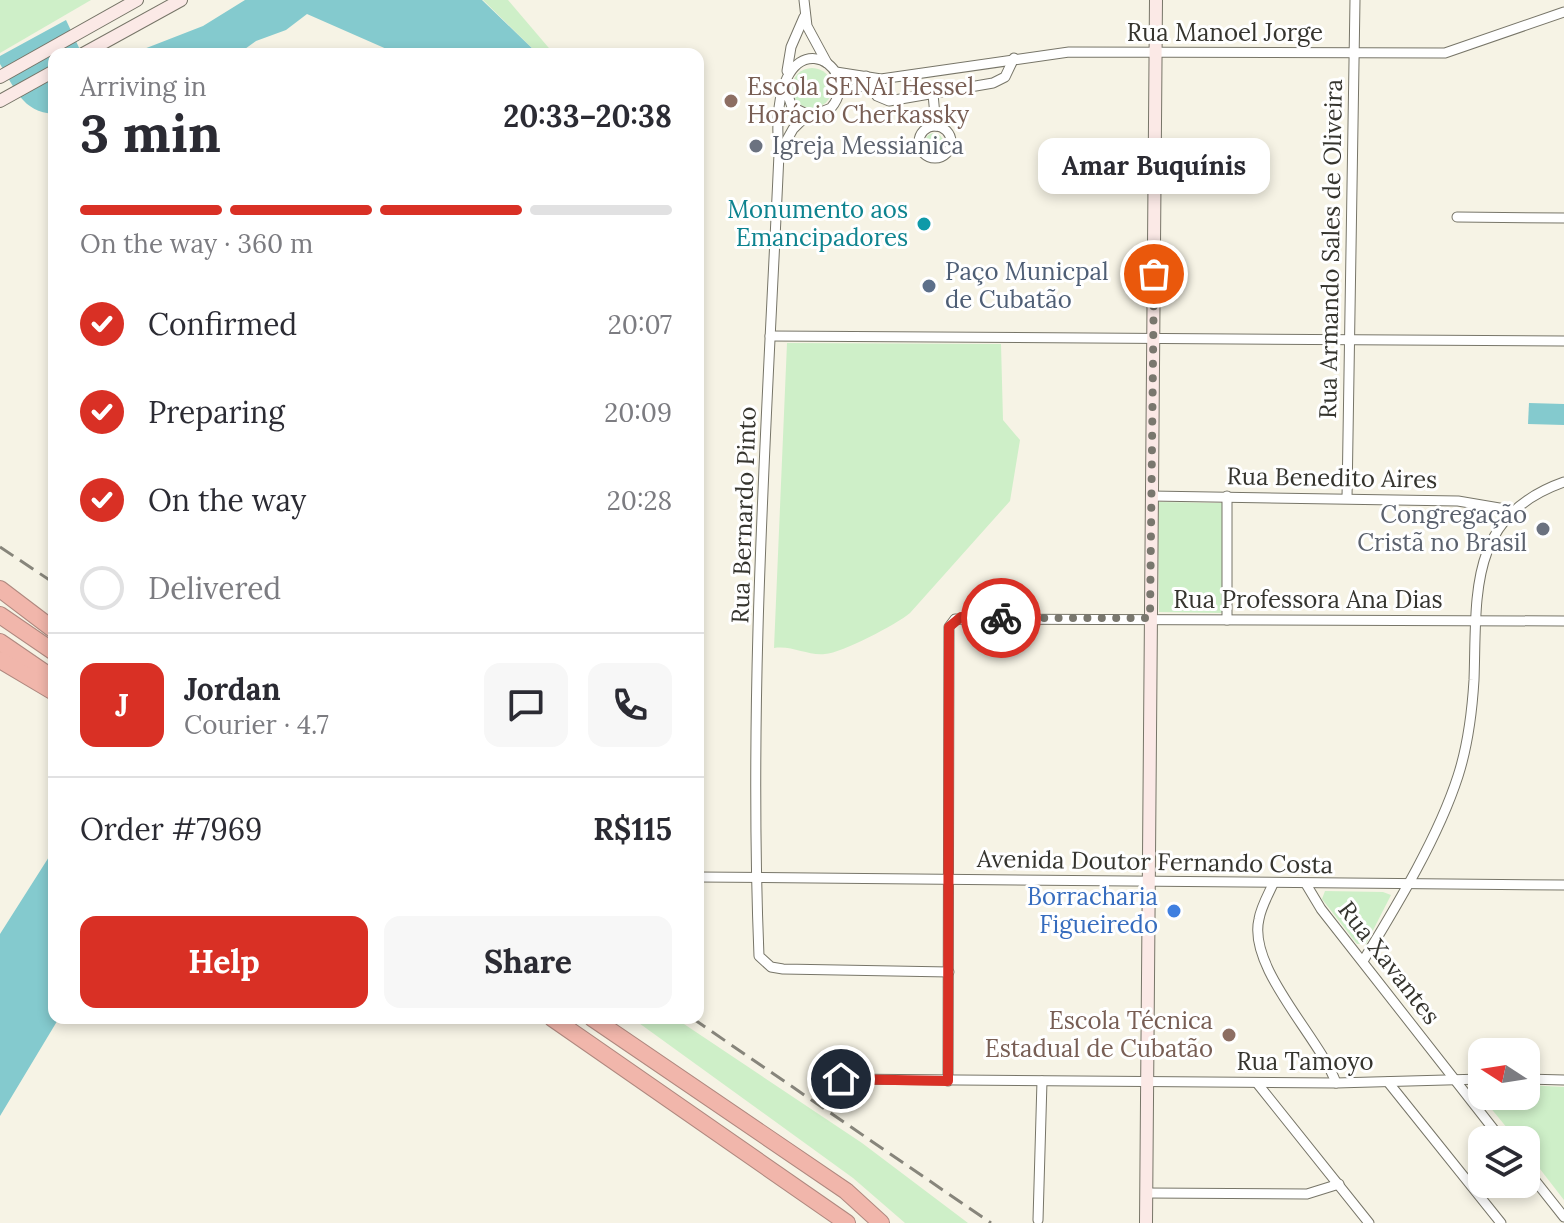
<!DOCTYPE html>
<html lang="en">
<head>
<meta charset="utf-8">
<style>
	:root { --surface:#fff; --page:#f7f7f7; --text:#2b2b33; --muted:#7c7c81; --line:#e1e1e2; --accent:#d93025 }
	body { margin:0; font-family:Lora,serif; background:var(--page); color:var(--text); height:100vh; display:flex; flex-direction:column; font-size:30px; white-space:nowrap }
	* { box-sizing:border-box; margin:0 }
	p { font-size:26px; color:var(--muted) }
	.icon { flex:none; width:44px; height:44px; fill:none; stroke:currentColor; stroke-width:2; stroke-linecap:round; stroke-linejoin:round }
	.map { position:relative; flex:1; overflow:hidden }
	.side { position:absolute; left:48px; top:48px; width:656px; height:976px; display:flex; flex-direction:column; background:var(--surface); border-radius:16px; box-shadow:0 4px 12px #0003 }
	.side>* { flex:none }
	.needle { width:52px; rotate:282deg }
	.tools { position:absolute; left:1468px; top:1038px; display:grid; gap:16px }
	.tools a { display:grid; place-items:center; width:72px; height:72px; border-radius:16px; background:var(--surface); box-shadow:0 4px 12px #0003; font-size:40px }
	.pin { position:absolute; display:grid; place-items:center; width:68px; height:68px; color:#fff; margin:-34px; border:4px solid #fff; border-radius:50%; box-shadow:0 2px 8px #0007 }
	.courier { position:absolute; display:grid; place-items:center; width:80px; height:80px; margin:-40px; border:6px solid #d93025; border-radius:50%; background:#fff; color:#222; box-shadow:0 2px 10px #0007 }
	.bubble { position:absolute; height:56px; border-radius:16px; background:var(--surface); box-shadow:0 4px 12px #0003; font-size:26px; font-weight:700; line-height:56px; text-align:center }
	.summary em { font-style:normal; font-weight:700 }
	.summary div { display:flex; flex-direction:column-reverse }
	.summary { display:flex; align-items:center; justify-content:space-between; height:136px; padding:0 32px }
	h1 { font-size:52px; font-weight:700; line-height:60px }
	.bar { display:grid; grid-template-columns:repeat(4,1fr); gap:12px 8px; align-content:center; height:96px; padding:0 32px }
	.bar i { height:10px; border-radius:6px; background:var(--line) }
	.bar .selected { background:var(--accent) }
	.bar p { grid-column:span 4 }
	.line { display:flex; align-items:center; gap:20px; padding:0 32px; border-top:2px solid var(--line) }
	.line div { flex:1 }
	.round { display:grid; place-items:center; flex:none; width:84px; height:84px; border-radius:16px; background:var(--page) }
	ol { padding:0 32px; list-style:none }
	li { display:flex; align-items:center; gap:24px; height:88px }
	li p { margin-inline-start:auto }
	li .icon { padding:8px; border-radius:50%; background:var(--accent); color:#fff; stroke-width:4 }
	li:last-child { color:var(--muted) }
	li i { width:44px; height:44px; border:4px solid var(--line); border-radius:50% }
	.primary-button { display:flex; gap:16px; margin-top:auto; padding:16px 32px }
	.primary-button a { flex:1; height:92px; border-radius:16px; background:var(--accent); color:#fff; font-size:32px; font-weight:700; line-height:92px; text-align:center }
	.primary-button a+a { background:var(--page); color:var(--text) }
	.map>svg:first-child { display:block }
</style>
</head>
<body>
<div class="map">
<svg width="1564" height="1223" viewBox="0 0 1564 1223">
	<rect width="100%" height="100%" fill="#f6f3e5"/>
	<g fill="#ceefc8">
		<path d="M 0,0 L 91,0 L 0,53 Z"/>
		<path d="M 483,0 L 508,0 L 554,54 L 538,54 Z"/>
		<circle cx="812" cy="88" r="20"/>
		<circle cx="934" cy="142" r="9"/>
		<path d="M 787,343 L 1001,344 L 1003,420 L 1020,440 L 1010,501 L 910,613 C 897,624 842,653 825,654 C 808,656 792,645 774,648 Z"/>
		<path d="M 1158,502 L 1223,503 L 1223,613 L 1159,612 Z"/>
		<path d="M 1325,891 L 1383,892 L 1391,895 L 1366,944 L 1357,944 L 1322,899 Z"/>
		<path d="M 632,1018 L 675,1018 L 862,1143 L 968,1223 L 905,1223 L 853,1178 Z"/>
		<path d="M 1526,1085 L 1564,1087 L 1564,1200 L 1526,1151 L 1526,1140 L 1517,1140 L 1475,1089 L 1482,1086 L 1482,1096 L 1526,1096 Z"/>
	</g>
	<g fill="#84cace">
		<path d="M 245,0 L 482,0 L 538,54 L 398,54 L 307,14 L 286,30 L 256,41 L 238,54 L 131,54 L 203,26 Z"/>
		<path d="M 66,20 L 82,54 L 54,54 L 54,114 C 22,112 15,88 0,64 L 0,56 Z"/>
		<path d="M 1529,403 L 1564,404 L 1564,425 L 1528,424 Z"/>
		<path d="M 54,849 L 54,1018 L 59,1018 L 0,1116 L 0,934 Z"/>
	</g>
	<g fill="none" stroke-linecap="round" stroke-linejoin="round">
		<defs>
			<g id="street">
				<path d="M 804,0 L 807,26 L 827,63"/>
				<path d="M 787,71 L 791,47 L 804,17"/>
				<path d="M 836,72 L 881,79 L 1069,52 L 1445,53 L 1564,12"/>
				<path d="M 866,76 L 877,96 L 889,101 L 993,83 L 1005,77 L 1014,58"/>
				<path d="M 784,84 L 792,107 L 811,116 L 831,108 C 869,63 766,6 779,154 C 767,420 748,689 759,956 L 771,967 L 783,969 L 949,972"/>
				<path d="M 840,92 L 871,84"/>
				<path d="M 933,94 L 936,126"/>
				<circle cx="935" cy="142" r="16"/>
				<path d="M 779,154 L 793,129 L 807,115"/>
				<path d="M 1457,217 L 1564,218"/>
				<path d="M 770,336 L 1564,341"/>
				<path d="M 1151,496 L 1458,501 L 1511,510"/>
				<path d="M 1347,498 L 1355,0"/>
				<path d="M 1227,620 L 1227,496"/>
				<path d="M 698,877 L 1564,885"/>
				<path d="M 1273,884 C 1268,895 1261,907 1259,919 C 1247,968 1321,1039 1336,1083"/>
				<path d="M 1306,884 L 1321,909 L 1502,1140"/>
				<path d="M 1363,961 C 1397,905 1438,838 1458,776 C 1468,745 1472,713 1474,680 C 1477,595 1467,516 1564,482"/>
				<path d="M 841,1079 L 1336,1083 L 1482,1079"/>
				<path d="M 1526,1079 L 1564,1080"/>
				<path d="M 948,1081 L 949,627 L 955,619 L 1564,621"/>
				<path d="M 1388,1082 L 1501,1223"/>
				<path d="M 1257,1083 L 1369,1223"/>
				<path d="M 1526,1169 L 1564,1217"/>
				<path d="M 1146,1193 L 1307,1194 L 1339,1184"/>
				<path d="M 1038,1220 L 1042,1081"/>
			</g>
			<g id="secondary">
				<path d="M 83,54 L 181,0"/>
				<path d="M 0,77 L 137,0"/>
				<path d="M 0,101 L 54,71"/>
				<path d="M 1146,1223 L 1156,0"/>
			</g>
			<g id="highway">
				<path d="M 0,589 L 54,630"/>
				<path d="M 0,615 L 54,652"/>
				<path d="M 0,642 L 54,679"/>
				<path d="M 0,660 L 54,692"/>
				<path d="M 552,1018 L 847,1223"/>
				<path d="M 592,1018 L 846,1191 L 881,1223"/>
			</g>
		</defs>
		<use href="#street" stroke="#777568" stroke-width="11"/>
		<use href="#secondary" stroke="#777568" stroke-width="14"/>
		<use href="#highway" stroke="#af887f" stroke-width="18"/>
		<use href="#street" stroke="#fff" stroke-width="9"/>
		<use href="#secondary" stroke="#fbe9e6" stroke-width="12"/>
		<use href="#highway" stroke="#f1b6ab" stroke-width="16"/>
		<g stroke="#87857b" stroke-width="3" stroke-dasharray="16 8" stroke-linecap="butt">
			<path d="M 0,547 L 54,583"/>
			<path d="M 692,1018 L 991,1223"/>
		</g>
	</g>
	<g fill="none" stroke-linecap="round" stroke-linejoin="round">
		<path stroke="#79776e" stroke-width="8" stroke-dasharray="0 14.4" d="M 1001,618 L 1150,618 L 1154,274"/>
		<path stroke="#d93025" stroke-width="10" d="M 841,1079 L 948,1081 L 949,627 L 961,617 L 1001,618"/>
	</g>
	<g fill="#8d6e63" stroke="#fff" stroke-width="3">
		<circle cx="731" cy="101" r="8"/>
		<circle cx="1229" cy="1035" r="8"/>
	</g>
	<g fill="#6b7280" stroke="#fff" stroke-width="3">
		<circle cx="756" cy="146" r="8"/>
		<circle cx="1543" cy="529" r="8"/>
	</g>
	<circle fill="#0f9aa8" stroke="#fff" stroke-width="3" cx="924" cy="224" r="8"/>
	<circle fill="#5c6f8a" stroke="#fff" stroke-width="3" cx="929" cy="286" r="8"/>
	<circle fill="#3f7fe0" stroke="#fff" stroke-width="3" cx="1174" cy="911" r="8"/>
	<g text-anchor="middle" stroke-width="6" stroke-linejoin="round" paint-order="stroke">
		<g font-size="24" fill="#35342e" stroke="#fff">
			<text x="1225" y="41">Rua Manoel Jorge</text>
			<text transform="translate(1331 249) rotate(-89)" y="8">Rua Armando Sales de Oliveira</text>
			<text transform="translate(1332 478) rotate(1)" y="8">Rua Benedito Aires</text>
			<text transform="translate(744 515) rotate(-88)" y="8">Rua Bernardo Pinto</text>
			<text x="1308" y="608">Rua Professora Ana Dias</text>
			<text transform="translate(1155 862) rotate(1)" y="8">Avenida Doutor Fernando Costa</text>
			<text transform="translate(1389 963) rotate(52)" y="8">Rua Xavantes</text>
			<text x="1305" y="1070">Rua Tamoyo</text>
		</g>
		<g font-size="24" fill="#785e54" stroke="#fff" text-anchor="start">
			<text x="747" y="95">Escola SENAI Hessel<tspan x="747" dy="28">Horácio Cherkassky</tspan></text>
			<text x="1213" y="1029" text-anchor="end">Escola Técnica<tspan x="1213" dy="28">Estadual de Cubatão</tspan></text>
		</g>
		<g font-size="24" fill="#5b616d" stroke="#fff" text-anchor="start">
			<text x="772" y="154">Igreja Messianica</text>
			<text x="1527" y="523" text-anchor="end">Congregação<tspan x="1527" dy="28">Cristã no Brasil</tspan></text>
		</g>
		<g font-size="24" fill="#0d838f" stroke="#fff" text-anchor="end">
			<text x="908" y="218">Monumento aos<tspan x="908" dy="28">Emancipadores</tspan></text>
		</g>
		<g font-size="24" fill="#4e5e75" stroke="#fff" text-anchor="start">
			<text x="945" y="280">Paço Municpal<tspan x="945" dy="28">de Cubatão</tspan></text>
		</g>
		<g font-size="24" fill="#366cbe" stroke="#fff" text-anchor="end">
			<text x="1158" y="905">Borracharia<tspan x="1158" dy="28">Figueiredo</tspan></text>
		</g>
	</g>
</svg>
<div class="tools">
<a><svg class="needle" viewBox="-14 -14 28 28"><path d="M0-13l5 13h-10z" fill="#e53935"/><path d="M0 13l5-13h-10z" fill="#7c7c81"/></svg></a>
<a><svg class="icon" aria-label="layers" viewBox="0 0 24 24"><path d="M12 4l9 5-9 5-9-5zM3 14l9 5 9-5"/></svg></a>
</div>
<div class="pin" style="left:1154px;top:274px;background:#ea580c"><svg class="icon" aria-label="bag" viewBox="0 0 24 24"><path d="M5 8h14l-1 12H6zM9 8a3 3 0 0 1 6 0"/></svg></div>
<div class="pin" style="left:841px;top:1079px;background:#1f2937"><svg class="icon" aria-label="home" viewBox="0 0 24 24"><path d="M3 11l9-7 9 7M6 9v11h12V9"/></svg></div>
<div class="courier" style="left:1001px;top:618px"><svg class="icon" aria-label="bike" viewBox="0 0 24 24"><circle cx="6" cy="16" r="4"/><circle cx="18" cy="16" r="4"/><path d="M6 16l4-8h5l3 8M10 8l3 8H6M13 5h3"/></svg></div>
<div class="bubble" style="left:1038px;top:138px;width:232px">Amar Buquínis</div>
<section class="side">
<div class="summary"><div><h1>3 min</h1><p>Arriving in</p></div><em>20:33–20:38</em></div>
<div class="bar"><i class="selected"></i><i class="selected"></i><i class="selected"></i><i></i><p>On the way · 360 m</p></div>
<ol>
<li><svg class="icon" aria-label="check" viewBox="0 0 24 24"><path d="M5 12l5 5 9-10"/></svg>Confirmed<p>20:07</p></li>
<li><svg class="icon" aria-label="check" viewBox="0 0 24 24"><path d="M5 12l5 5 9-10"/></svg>Preparing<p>20:09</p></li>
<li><svg class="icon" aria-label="check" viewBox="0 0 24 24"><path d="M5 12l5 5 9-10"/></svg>On the way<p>20:28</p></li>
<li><i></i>Delivered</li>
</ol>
<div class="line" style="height:144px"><b class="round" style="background:var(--accent);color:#fff">J</b><div><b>Jordan</b><p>Courier · 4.7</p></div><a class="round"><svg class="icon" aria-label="chat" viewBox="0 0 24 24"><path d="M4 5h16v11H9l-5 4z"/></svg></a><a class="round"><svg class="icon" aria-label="phone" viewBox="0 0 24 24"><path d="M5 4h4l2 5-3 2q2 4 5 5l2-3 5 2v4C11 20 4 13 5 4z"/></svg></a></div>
<div class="line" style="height:104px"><div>Order #7969</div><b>R$115</b></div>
<div class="primary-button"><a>Help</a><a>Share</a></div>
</section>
</div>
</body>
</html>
